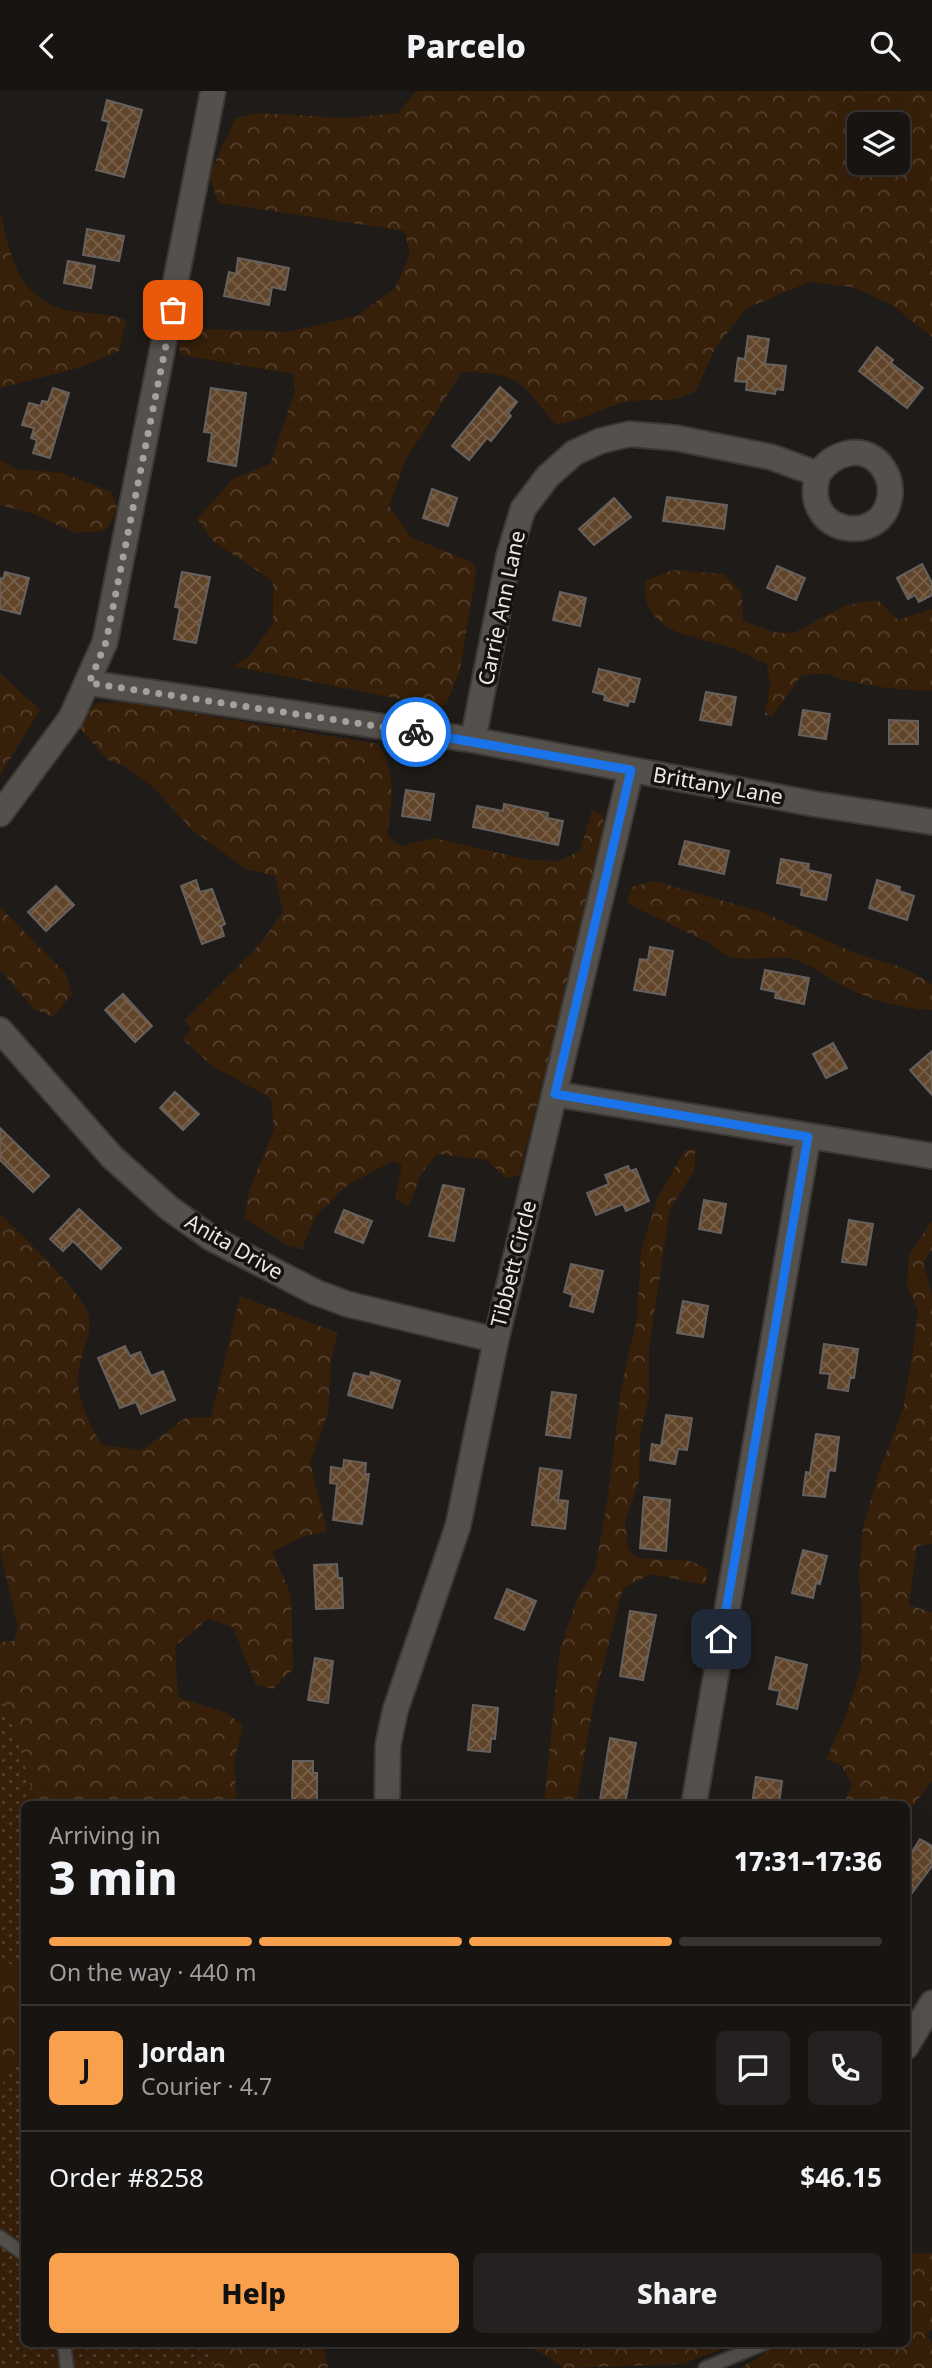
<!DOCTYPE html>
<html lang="en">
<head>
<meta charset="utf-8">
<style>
	:root { --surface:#171412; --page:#242120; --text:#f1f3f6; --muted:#9e9e9f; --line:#363332; --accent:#f8a04b }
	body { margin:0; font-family:"Noto Sans",sans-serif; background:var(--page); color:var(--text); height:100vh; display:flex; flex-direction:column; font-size:26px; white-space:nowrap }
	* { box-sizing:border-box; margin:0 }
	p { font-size:23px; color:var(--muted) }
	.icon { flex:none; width:38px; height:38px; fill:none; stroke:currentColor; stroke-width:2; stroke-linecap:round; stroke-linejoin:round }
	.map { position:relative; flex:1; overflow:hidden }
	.drawer { position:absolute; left:21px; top:1710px; width:889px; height:546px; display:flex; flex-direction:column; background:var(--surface); border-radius:10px; box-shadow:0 7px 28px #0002,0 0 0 2px var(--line) }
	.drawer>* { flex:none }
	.fabs { position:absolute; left:847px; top:21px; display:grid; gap:14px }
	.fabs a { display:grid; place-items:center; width:63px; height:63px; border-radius:10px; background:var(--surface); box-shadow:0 7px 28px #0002,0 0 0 2px var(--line); font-size:35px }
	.pin { position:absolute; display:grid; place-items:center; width:60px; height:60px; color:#fff; margin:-30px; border-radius:14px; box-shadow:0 4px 10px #0006 }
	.courier { position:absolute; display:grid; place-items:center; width:70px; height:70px; margin:-35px; border:5px solid #1a73e8; border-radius:50%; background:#fff; color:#222; box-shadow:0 2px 9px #0007 }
	.overview em { font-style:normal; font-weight:800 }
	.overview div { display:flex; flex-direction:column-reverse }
	.overview { display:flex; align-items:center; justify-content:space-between; height:119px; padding:0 28px }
	h1 { font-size:46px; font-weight:800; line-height:52px }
	.bar { display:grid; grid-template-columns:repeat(4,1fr); gap:10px 7px; align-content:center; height:84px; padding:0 28px }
	.bar i { height:9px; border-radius:5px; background:var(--line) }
	.bar .on { background:var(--accent) }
	.bar p { grid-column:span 4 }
	.line { display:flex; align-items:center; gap:18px; padding:0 28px; border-top:2px solid var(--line) }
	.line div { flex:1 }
	.round { display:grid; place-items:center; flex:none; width:74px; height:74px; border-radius:10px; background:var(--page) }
	.cta { display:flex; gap:14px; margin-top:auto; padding:14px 28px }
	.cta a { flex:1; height:80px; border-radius:10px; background:var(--accent); color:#111; font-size:28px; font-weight:800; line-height:80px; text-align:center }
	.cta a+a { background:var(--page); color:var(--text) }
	header { display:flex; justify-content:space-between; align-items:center; height:91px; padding:0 28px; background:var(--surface); font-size:32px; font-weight:800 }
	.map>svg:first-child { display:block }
</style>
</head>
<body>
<header><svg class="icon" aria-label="back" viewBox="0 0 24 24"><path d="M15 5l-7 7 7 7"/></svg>Parcelo<svg class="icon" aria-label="search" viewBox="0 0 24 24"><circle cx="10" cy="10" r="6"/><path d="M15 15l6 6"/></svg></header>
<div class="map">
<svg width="932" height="2277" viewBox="0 0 932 2277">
	<defs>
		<pattern id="grass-dots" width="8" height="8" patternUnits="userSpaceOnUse" patternTransform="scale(1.75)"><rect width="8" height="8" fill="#37200a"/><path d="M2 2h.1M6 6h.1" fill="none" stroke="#54402e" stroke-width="1.8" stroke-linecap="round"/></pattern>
		<pattern id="forest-crowns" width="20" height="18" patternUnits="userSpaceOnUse" patternTransform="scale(1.75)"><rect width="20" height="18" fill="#37200a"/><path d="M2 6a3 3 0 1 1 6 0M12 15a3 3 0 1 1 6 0" fill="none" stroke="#54402e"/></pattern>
		<pattern id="building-cross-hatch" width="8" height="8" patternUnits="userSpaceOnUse" patternTransform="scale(1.75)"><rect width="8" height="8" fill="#61452b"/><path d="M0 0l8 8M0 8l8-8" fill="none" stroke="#78604a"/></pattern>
	</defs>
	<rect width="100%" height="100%" fill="#1f1b18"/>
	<g fill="url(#grass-dots)">
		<path d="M 0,1609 L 10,1621 L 36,1713 L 24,1713 L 24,1873 L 0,1873 Z"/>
		<path d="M 24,1955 L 24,2252 L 207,2252 L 215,2277 L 0,2277 L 0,1998 Z"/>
	</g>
	<g fill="url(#forest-crowns)" fill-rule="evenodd">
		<path d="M 416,0 L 932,0 L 932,246 L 892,214 L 853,196 L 809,191 L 747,217 L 715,257 L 696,300 C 664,316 656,305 627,311 C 601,316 583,331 555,333 C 521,291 519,281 462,281 L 406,368 L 389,415 L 411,446 L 474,472 L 476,483 L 460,579 L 446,614 L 430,614 L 233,575 L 250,565 L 273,532 L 273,490 L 214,451 L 197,428 L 234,387 L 270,373 L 295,300 L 293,283 L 182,264 L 177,253 L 201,238 L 288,241 L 357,225 L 395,197 L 410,164 L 405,140 L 219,112 L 209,85 L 235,28 L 255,22 L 348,27 L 398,22 ZM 859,33 L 898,33 L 898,72 L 859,72 Z"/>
		<path d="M 0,121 C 9,158 15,200 56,216 C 76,224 101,219 126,229 L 119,260 L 82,276 L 0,297 Z"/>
		<path d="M 0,369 L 16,378 L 62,382 L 110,400 L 118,418 L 105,440 L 75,442 L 34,423 L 0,414 Z"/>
		<path d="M 673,479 L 724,483 L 742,502 L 743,529 C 798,554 792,540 840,517 C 851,512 866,511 878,509 L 898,529 L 932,518 L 932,600 C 906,599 880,597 854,591 C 829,586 829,579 801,585 L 772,625 L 765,624 L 770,595 L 767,573 C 753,567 740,559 726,555 C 689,544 641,540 645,490 Z"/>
		<path d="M 0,582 L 40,619 L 0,684 Z"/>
		<path d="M 126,611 L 378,653 C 397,680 392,713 387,744 L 400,755 L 434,747 L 529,769 L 559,770 L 580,760 L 592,719 L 603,724 L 604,748 L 519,1085 L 506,1087 L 487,1069 L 437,1063 L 421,1083 L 409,1115 L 395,1107 L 402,1074 L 392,1070 L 345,1096 L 315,1126 L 302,1158 L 287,1154 L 244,1127 L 249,1100 L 274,1039 L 271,1007 L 212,975 L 183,948 L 192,938 L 184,930 L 260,853 L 283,821 L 275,785 L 246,778 L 192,739 L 153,696 L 126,676 L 108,669 L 80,638 L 83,624 L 97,612 Z"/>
		<path d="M 654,790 L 762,821 L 855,862 L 904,877 L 932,893 L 932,919 C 902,917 876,911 849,898 C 829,889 810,870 787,867 C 759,864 733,877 711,853 L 627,812 L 632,796 Z"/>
		<path d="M 0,816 L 66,883 L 72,903 L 53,926 L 34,918 L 0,879 Z"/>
		<path d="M 695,1058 L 695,1078 L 670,1118 L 649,1257 L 649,1306 L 640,1343 L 639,1390 L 625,1431 L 628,1457 L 637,1467 L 690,1470 L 708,1478 L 705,1494 L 651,1483 L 623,1497 L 594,1610 L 576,1713 L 544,1713 L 560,1557 L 577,1508 L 595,1479 L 608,1406 L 621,1298 L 637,1227 L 641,1161 L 657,1108 L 685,1059 Z"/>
		<path d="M 0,1123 C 18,1140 85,1204 89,1225 C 92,1244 81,1260 79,1278 C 75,1307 88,1330 102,1354 L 142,1359 L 185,1327 L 211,1326 L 240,1205 L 338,1242 L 331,1270 L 328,1322 L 310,1371 L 327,1441 L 304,1445 L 272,1461 L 291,1504 L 293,1578 L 273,1598 L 256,1594 L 233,1536 L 208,1528 L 175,1555 L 178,1606 L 227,1622 L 243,1635 L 234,1670 L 237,1713 L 36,1713 L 10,1622 L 0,1609 L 0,1551 L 14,1550 L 18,1536 L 0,1460 Z"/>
		<path d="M 932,1130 L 932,1159 L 923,1171 L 932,1203 L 932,1453 L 917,1455 L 909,1514 L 932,1521 L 932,1690 L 907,1723 L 906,1713 L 844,1713 L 852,1693 L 841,1674 L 826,1668 L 844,1629 L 861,1578 L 862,1521 L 859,1485 L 863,1436 L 881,1375 L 903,1319 L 913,1258 L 918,1220 L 907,1194 L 909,1164 Z"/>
		<path d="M 0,1873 L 24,1873 L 24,1955 L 0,1998 Z"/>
		<path d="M 907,2162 L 932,2162 L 932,2238 L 927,2244 L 932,2252 L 932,2277 L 741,2277 L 781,2252 L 906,2252 Z"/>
		<path d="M 207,2252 L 323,2252 L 328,2277 L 215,2277 Z"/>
		<path d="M 525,2252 L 737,2252 L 683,2273 L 564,2277 Z"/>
	</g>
	<g fill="url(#building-cross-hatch)" stroke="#66615e" stroke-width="2">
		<path d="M 107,9 L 142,19 L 124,86 L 96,79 L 109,31 L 102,29 Z"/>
		<path d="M 87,138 L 124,145 L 119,170 L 83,164 Z"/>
		<path d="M 238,167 L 289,177 L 285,199 L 272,196 L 269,214 L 224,205 L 229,181 L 236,183 Z"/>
		<path d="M 68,170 L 95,175 L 91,197 L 64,192 Z"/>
		<path d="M 748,245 L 769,248 L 765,273 L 786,275 L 783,299 L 776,298 L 775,303 L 746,299 L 747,291 L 735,290 L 738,267 L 745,268 Z"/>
		<path d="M 877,256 L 893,269 L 891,272 L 923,297 L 907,317 L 859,280 Z"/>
		<path d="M 500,296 L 517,311 L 508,322 L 511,325 L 491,350 L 487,347 L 469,369 L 452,355 Z"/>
		<path d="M 53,297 L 69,302 L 50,367 L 33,362 L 37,349 L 31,347 L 34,337 L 22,334 L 29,312 L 41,315 L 42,310 L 48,311 Z"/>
		<path d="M 211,297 L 246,302 L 236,375 L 208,370 L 212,342 L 204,341 Z"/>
		<path d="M 432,398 L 457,407 L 448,435 L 423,427 Z"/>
		<path d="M 667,406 L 727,414 L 724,438 L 663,430 Z"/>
		<path d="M 614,407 L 631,426 L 594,454 L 579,438 Z"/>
		<path d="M 922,473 L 932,492 L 932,504 L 919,511 L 915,504 L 908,508 L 897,487 Z"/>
		<path d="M 777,475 L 805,487 L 796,509 L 767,497 Z"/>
		<path d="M 5,481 L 29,487 L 20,523 L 0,518 L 0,487 L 3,488 Z"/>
		<path d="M 182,481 L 210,486 L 196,552 L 174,548 L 180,517 L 175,516 Z"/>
		<path d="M 560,501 L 586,507 L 580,535 L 553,529 Z"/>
		<path d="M 599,578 L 640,588 L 634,611 L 629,610 L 628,615 L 604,609 L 605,604 L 593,601 Z"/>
		<path d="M 706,601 L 736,606 L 731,634 L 700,629 Z"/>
		<path d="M 803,619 L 830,623 L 826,648 L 799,644 Z"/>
		<path d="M 889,629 L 918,630 L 918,653 L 889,653 Z"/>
		<path d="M 406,699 L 434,703 L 430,729 L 402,725 Z"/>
		<path d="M 504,713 L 548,722 L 547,727 L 563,730 L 558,754 L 473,736 L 477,715 L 503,720 Z"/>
		<path d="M 685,750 L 729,760 L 724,783 L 679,773 Z"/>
		<path d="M 781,768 L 809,773 L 808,779 L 831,784 L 826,809 L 801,804 L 802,797 L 777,792 Z"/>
		<path d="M 196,789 L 200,801 L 212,798 L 225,833 L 221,835 L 224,845 L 202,853 L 181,795 Z"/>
		<path d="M 877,789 L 900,796 L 899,800 L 914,805 L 907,829 L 869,817 Z"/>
		<path d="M 56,795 L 74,814 L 46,840 L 28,821 Z"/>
		<path d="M 650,856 L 673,860 L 665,904 L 634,899 L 640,868 L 648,869 Z"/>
		<path d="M 765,879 L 809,887 L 804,913 L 775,907 L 776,901 L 761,898 Z"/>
		<path d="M 123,903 L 152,935 L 135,951 L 105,919 Z"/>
		<path d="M 833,952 L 847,977 L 826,987 L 813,963 Z"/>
		<path d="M 932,960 L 932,1004 L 910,979 Z"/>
		<path d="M 175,1001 L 199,1023 L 183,1039 L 160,1017 Z"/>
		<path d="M 0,1037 L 49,1085 L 33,1101 L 0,1069 Z"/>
		<path d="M 628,1075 L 630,1080 L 636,1078 L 649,1110 L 626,1120 L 623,1113 L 596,1124 L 587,1102 L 609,1093 L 605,1084 Z"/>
		<path d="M 443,1094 L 464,1098 L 454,1150 L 429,1145 Z"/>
		<path d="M 704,1109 L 726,1113 L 721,1142 L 699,1138 Z"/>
		<path d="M 79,1118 L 121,1157 L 101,1178 L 73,1150 L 63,1160 L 50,1148 Z"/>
		<path d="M 344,1119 L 372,1130 L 363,1152 L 335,1141 Z"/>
		<path d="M 849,1129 L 873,1133 L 866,1174 L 842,1171 Z"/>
		<path d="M 571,1173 L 603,1180 L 593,1221 L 570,1215 L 573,1204 L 564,1201 Z"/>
		<path d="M 683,1210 L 708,1215 L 703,1246 L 677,1242 Z"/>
		<path d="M 824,1253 L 858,1258 L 854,1287 L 850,1287 L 848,1300 L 828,1297 L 830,1283 L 820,1282 Z"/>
		<path d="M 125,1255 L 130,1265 L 140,1261 L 151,1285 L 163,1280 L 175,1309 L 141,1323 L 136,1311 L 120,1317 L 98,1267 Z"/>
		<path d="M 371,1281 L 400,1290 L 392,1317 L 348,1304 L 354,1282 L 370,1286 Z"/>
		<path d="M 552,1301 L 576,1304 L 570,1347 L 546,1344 Z"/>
		<path d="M 666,1324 L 692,1327 L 687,1359 L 678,1358 L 675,1373 L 650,1369 L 652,1353 L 661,1355 Z"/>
		<path d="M 816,1343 L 839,1346 L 835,1380 L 829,1379 L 825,1406 L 803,1404 L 806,1381 L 810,1382 Z"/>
		<path d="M 344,1369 L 366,1372 L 365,1383 L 369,1383 L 362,1433 L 333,1429 L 337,1393 L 330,1392 L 331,1376 L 343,1378 Z"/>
		<path d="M 540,1377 L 562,1380 L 558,1409 L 568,1410 L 565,1438 L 532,1434 Z"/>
		<path d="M 644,1406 L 670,1409 L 666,1460 L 640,1457 Z"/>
		<path d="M 803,1459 L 827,1465 L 820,1493 L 816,1492 L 813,1507 L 792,1502 Z"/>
		<path d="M 337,1473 L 338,1487 L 342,1487 L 343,1517 L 316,1518 L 314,1474 Z"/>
		<path d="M 507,1498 L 536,1510 L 524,1539 L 495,1527 Z"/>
		<path d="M 630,1520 L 656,1524 L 643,1589 L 620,1585 Z"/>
		<path d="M 776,1566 L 807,1574 L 797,1618 L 777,1613 L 780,1600 L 769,1598 Z"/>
		<path d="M 315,1567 L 333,1570 L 328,1612 L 308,1609 Z"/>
		<path d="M 473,1614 L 498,1617 L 495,1648 L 491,1647 L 490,1661 L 468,1659 Z"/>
		<path d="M 610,1647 L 636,1652 L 625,1713 L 600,1709 Z"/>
		<path d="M 293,1670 L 313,1670 L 313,1682 L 317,1682 L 317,1713 L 292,1713 Z"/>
		<path d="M 756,1686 L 782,1690 L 779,1713 L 752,1713 Z"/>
		<path d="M 920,1748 L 932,1755 L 932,1775 L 906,1810 L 906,1770 Z"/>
	</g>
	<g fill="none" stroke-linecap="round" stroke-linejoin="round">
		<defs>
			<g id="lane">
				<path d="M 0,2146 L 24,2163"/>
				<path d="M 64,2252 L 67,2277"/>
				<path d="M 705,2277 L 766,2252"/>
			</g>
			<g id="street">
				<path d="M 89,592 L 473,649 L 815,713 L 932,731"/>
				<path d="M 473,649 L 509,464 L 523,418 L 548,385 L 574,362 L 600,350 L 629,343 L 676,347 L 771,366 L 818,383 C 799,445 885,457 890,404 C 891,394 888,383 881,374 C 862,352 833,362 818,383"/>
				<path d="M 0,723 L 71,627 L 105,551 L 213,0"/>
				<path d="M 0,939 L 112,1066 L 169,1117 L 211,1147 L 315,1201 L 347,1213 L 496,1249"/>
				<path d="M 555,1003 L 932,1065"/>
				<path d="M 387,1713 L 388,1654 L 395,1620 L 458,1435 L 496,1249 L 631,679"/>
				<path d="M 694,1713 L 808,1046"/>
				<path d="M 906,1956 L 932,1912"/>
			</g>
		</defs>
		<use href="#lane" stroke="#3b3836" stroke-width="16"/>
		<use href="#street" stroke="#3b3836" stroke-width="28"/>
		<use href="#lane" stroke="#54504c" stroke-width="12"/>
		<use href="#street" stroke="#54504c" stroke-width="24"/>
	</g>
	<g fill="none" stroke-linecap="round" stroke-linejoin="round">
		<path stroke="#a4a19f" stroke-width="7" stroke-dasharray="0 12.6" d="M 173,219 L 106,551 L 89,592 L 416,641"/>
		<path stroke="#1a73e8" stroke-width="9" d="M 416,641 L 631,679 L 555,1003 L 808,1046 L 721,1548"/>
	</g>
	<g text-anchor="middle" stroke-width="7" stroke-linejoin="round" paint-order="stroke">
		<g font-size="21" fill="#ebe9e7" stroke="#16120f">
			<text transform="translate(502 517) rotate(-78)" y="7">Carrie Ann Lane</text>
			<text transform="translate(718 695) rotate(10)" y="7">Brittany Lane</text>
			<text transform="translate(234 1156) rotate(30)" y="7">Anita Drive</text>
			<text transform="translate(514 1173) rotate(-76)" y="7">Tibbett Circle</text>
		</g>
	</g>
</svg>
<div class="fabs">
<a><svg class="icon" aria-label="layers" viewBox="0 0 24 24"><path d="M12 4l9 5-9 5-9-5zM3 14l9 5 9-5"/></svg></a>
</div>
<div class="pin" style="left:173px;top:219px;background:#ea580c"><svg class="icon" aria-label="bag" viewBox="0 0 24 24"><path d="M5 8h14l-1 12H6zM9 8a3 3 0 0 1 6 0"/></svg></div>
<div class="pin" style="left:721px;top:1548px;background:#1f2937"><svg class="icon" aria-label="home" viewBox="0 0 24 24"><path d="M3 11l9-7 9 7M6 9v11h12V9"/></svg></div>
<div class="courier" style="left:416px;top:641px"><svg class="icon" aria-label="bike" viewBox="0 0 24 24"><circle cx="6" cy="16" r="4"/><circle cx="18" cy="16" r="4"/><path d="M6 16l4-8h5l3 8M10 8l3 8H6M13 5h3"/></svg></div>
<section class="drawer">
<div class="overview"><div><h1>3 min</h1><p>Arriving in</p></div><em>17:31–17:36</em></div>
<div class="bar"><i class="on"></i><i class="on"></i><i class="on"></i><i></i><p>On the way · 440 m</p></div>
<div class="line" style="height:126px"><b class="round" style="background:var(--accent);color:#111">J</b><div><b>Jordan</b><p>Courier · 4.7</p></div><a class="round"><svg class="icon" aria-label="chat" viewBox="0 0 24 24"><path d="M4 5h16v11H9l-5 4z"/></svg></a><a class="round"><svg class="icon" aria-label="phone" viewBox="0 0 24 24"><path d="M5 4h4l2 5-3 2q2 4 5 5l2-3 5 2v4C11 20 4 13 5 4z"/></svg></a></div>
<div class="line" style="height:91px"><div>Order #8258</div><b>$46.15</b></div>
<div class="cta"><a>Help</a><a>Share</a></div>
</section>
</div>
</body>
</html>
